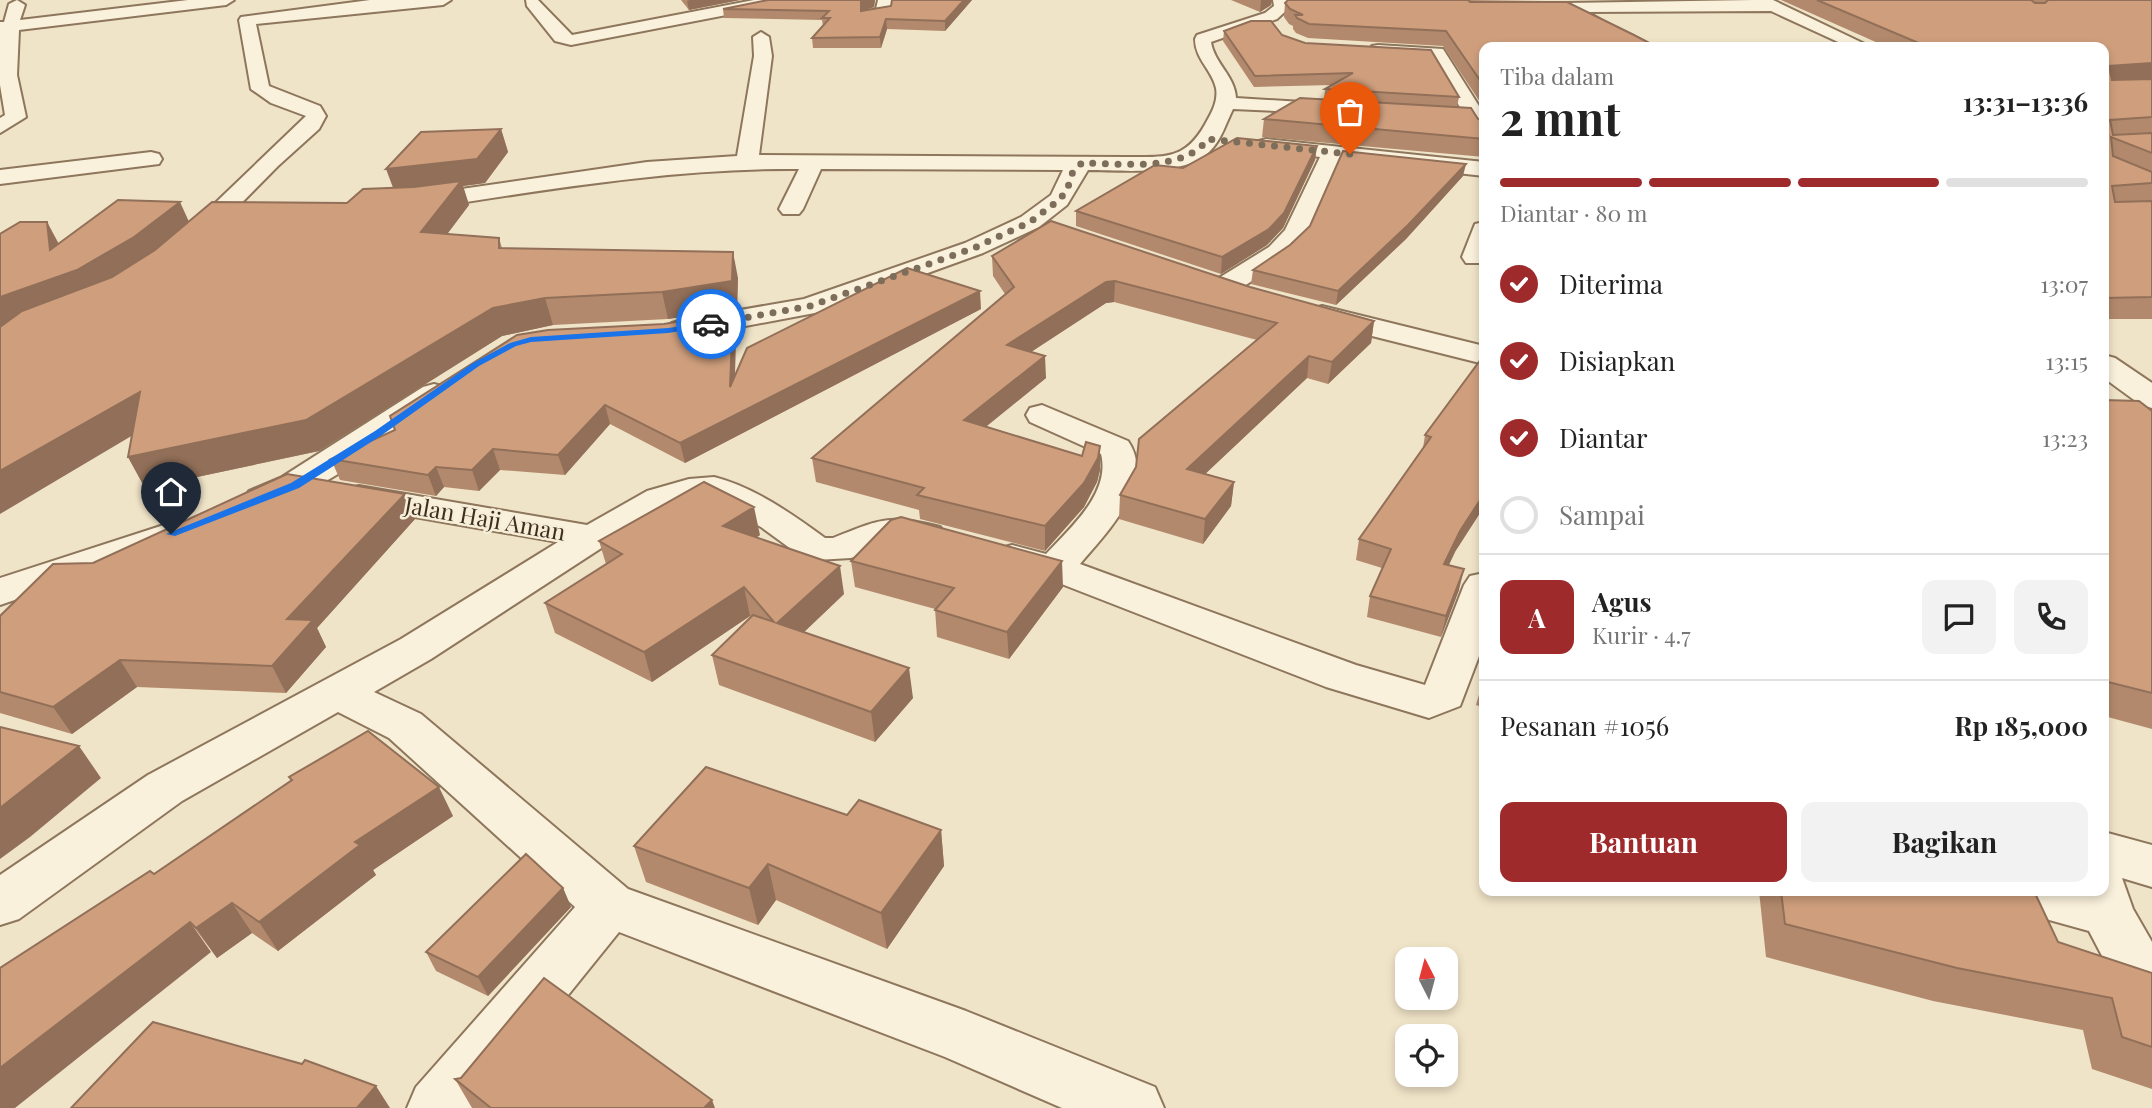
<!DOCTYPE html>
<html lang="id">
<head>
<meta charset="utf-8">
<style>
	:root { --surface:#fff; --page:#f2f2f2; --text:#222; --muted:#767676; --line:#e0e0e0; --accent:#9e2a2b }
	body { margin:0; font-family:"Playfair Display",serif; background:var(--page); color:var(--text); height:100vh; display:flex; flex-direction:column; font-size:26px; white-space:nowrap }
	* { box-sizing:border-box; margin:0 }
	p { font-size:23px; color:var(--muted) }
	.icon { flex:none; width:38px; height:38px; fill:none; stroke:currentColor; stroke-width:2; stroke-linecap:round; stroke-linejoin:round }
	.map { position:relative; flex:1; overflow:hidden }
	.sheet { position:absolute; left:1479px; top:42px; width:630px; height:854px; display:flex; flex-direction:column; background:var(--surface); border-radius:14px; box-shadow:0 4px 10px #0003 }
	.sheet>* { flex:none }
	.needle { width:46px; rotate:354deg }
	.fabs { position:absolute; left:1395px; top:947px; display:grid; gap:14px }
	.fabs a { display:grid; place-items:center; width:63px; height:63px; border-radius:14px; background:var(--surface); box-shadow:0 4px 10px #0003; font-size:35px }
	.pin { position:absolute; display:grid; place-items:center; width:60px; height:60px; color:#fff; margin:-72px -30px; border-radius:50% 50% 50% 0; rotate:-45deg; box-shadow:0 0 7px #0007 }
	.pin .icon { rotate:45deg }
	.courier { position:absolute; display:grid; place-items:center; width:70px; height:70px; margin:-35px; border:5px solid #1a73e8; border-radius:50%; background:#fff; color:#222; box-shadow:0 2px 9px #0007 }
	.summary em { font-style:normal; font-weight:700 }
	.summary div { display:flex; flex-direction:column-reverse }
	.summary { display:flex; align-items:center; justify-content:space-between; height:119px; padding:0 21px }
	h1 { font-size:46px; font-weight:700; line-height:52px }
	.bar { display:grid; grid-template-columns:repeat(4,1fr); gap:10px 7px; align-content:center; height:84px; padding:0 21px }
	.bar i { height:9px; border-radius:5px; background:var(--line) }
	.bar .selected { background:var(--accent) }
	.bar p { grid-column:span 4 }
	.line { display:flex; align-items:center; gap:18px; padding:0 21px; border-top:2px solid var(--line) }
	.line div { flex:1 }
	.round { display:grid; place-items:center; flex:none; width:74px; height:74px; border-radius:14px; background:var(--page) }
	ol { padding:0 21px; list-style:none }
	li { display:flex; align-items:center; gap:21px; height:77px }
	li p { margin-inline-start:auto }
	li .icon { padding:7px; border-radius:50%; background:var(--accent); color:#fff; stroke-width:4 }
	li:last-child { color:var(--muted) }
	li i { width:38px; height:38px; border:4px solid var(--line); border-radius:50% }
	.primary-button { display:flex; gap:14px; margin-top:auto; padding:14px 21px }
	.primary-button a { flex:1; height:80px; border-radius:14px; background:var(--accent); color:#fff; font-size:28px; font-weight:700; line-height:80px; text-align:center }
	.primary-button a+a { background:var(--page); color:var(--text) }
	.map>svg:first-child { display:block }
</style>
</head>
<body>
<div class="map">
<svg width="2152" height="1108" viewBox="0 0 2152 1108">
	<rect width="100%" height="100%" fill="#f0e4c8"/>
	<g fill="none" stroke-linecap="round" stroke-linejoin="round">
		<defs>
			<g id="minor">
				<path d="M 17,0 L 25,5 L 20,20 L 188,0 L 234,0 L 226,5 L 19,30 L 17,75 L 26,117 L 0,133 L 0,118 L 5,115 L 0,85 L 0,22 L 4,22 L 9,4 Z"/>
				<path d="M 370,0 L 451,0 L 443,5 L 256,24 L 269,86 L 320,106 L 326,116 L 319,129 L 278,166 L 203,242 L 185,242 L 181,237 L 185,232 L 306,116 L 271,103 L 251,89 L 239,20 L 241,17 Z"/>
				<path d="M 526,0 L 538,0 L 572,35 L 754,0 L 786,0 L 778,5 L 571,45 L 555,41 L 527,6 Z"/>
				<path d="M 878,0 L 894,0 L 889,15 L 864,19 L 864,13 L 876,9 Z"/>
				<path d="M 1273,0 L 1289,0 L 1290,7 L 1277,19 L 1211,42 C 1214,63 1235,76 1236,98 L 1335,104 L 1342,106 L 1345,110 L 1342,114 L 1233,109 C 1226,123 1221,141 1209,152 C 1184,177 1121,170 1088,170 L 1067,205 L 1039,227 L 983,253 L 820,312 L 682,338 L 672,335 L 668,329 L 672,323 L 682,320 L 804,299 L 965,243 L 1021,217 L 1051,195 L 1063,170 L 821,169 L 803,209 L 799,214 L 783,214 L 779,209 L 799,169 C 669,168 541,191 413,210 L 405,208 L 401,203 L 405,198 L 413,196 L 647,162 L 737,156 L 754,56 L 753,37 L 761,32 L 769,37 L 772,56 L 759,155 L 1126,157 C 1168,157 1187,160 1208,119 C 1213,110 1218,100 1216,88 C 1212,70 1195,59 1195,39 L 1197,35 L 1265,13 L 1274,6 Z"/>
				<path d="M 1753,0 L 1773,0 L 1871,47 L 1849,47 L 1771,11 L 1587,12 L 1647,47 L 1626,47 L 1559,8 L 1567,3 Z"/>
				<path d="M 1378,45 L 1443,49 L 1484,114 L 1484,137 L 1474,131 L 1431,58 L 1372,54 L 1369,50 L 1372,46 Z"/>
				<path d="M 1266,139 L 1484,162 L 1484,176 L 1340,160 L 1306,238 L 1287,257 L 1234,293 L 1214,293 L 1210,287 L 1214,281 L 1269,247 L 1285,230 L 1320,157 L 1259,149 L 1255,145 L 1259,141 Z"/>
				<path d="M 151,152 L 159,154 L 162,159 L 159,164 L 0,184 L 0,170 Z"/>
				<path d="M 1484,222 L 1484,263 L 1466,263 L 1462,257 L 1475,224 Z"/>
				<path d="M 1322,306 L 1484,346 L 1484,364 L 1312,321 L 1308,315 L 1312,309 Z"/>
				<path d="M 2104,355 L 2115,358 L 2152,383 L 2152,408 L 2141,405 L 2104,378 Z"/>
				<path d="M 434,384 L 445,387 L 450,394 L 445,401 C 406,427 292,517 249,507 L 244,499 L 249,491 L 282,477 L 423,387 Z"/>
				<path d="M 1042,405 L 1128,441 C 1157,483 1106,533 1080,564 L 1356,665 L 1425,685 L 1464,585 L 1470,576 L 1484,573 L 1484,643 L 1460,706 L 1429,718 L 1326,687 L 1041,576 L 998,565 L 993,557 L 998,549 L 1012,545 L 1046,554 C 1070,528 1111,493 1101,454 L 1030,422 L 1026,415 L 1030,408 Z"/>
				<path d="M 714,477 C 754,487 792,514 825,538 L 833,538 C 881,519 888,514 940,527 L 946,535 L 940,543 L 927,546 L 894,541 L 851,558 L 816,560 L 802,557 L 761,527 L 708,499 L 693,500 L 673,507 L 606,545 L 431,659 L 374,692 L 421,714 L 628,889 L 966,1011 L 1155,1087 L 1164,1108 L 1062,1108 L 945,1057 L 619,932 L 477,1108 L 407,1108 L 416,1087 L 575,907 L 389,738 L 338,712 L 182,801 L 19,919 L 0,925 L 0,875 L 148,775 L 401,639 L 558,542 L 346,505 L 341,497 L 346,489 L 359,486 L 587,525 L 647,491 L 689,479 Z"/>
				<path d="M 167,524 L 180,527 L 186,535 L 180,543 L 0,605 L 0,578 Z"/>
				<path d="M 2104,832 L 2152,845 L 2152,887 L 2122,878 L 2133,909 L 2152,942 L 2152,1021 L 2132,1013 L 2089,931 L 1999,906 L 1992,891 L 2104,891 Z"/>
			</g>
		</defs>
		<use href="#minor" stroke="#8d765c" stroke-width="4"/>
		<use href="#minor" fill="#faf1dc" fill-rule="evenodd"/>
	</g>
	<g fill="#b2896c">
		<path d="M 681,0 L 740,0 L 689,10 Z"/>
		<path d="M 768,0 L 875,0 L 874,7 L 863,11 L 972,0 L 945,31 L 887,29 L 881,48 L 813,48 L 812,38 L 823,26 L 822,20 L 724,18 L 723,9 Z"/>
		<path d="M 1231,0 L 1272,0 L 1271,5 L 1260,12 Z"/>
		<path d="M 1288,0 L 1546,0 L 1469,1 L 1484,47 L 1484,108 L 1443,46 L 1308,38 L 1296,33 L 1293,29 L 1293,26 L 1289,24 L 1284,17 L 1285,3 Z"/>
		<path d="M 1781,0 L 2152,0 L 2152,319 L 2104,319 L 2104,47 L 1887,47 Z"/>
		<path d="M 1224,31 L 1282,35 L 1459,97 L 1457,107 L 1484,121 L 1484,157 L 1262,137 L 1264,119 L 1324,100 L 1325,89 L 1333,85 L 1254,87 L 1223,41 Z"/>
		<path d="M 501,129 L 508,152 L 485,183 L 463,186 L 469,205 L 447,234 L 499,238 L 502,248 L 738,278 L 737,308 L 668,319 L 553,325 L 502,336 L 319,451 L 145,488 L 128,457 L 131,436 L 47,222 L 59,244 L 347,203 L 393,188 Z"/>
		<path d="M 1317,146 L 1315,160 L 1283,228 L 1267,245 L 1221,274 L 1076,226 L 1076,211 L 1183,168 Z"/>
		<path d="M 1463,176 L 1406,239 L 1336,305 L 1251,284 L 1253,270 Z"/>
		<path d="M 992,256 L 1250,287 L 1374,321 L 1371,343 L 1328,384 L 1307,378 L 1205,474 L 1234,482 L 1231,506 L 1203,544 L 1119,519 L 1120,495 L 1257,340 L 1114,302 L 1106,303 L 1031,352 L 1046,378 L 986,426 L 1100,470 L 1097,482 L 1084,507 L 1045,551 L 920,519 L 919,510 L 816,482 L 812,458 L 1005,294 L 993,276 Z"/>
		<path d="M 981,309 L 685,463 L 610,424 L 565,475 L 500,470 L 479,491 L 444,487 L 436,496 L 340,480 L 331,459 L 664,324 L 733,312 L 736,330 L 735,376 Z"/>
		<path d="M 1484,355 L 1455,552 L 1449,565 L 1459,590 L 1441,637 L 1367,617 L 1370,596 L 1382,568 L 1356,560 L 1359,539 L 1423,448 L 1425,435 Z"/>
		<path d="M 2104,400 L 2152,411 L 2152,729 L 2104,716 Z"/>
		<path d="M 415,519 L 317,628 L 326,647 L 286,693 L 137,687 L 72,734 L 0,713 L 0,616 L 93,563 Z"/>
		<path d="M 760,535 L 756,538 L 844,594 L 804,632 L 913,698 L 875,742 L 719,685 L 712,655 L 751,617 L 750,616 L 652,682 L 555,633 L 545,603 L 606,564 L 599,541 Z"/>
		<path d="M 851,561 L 1063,587 L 1009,659 L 937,637 L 935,609 L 855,587 Z"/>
		<path d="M 1484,677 L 1484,708 L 1476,705 Z"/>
		<path d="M 289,777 L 453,816 L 373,870 L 376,875 L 278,951 L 252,933 L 217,958 L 154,874 L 291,780 Z"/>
		<path d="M 847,815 L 941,830 L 944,866 L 887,949 L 776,900 L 758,925 L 646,882 L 634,846 Z"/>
		<path d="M 563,888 L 571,907 L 488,996 L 436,971 L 426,952 Z"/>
		<path d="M 1759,891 L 2034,891 L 2058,942 L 2152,973 L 2152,1089 L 2092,1069 L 2083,1030 L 1933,1001 L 1766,957 Z"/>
		<path d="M 455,1079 L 715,1108 L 472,1108 Z"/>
	</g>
	<g fill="#916f58">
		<path d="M 690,0 L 740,0 L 689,10 L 687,1 Z"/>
		<path d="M 867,0 L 875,0 L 874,7 L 862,11 L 861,2 Z"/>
		<path d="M 964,0 L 972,0 L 945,31 L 945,21 Z"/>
		<path d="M 1261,0 L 1272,0 L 1271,5 L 1260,12 Z"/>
		<path d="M 886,19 L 887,29 L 881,48 L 880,37 Z"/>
		<path d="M 2152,63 L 2152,78 L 2104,82 L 2109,66 Z"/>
		<path d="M 501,129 L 508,152 L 485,183 L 463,186 L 469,205 L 430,257 L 395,193 L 386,169 Z"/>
		<path d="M 1317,146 L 1315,160 L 1283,228 L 1267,245 L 1221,274 L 1222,257 Z"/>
		<path d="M 1466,164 L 1463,176 L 1406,239 L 1336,305 L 1338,291 Z"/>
		<path d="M 180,202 L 190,224 L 145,261 L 90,295 L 0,328 L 0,297 Z"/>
		<path d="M 47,222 L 59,245 L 50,250 Z"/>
		<path d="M 733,252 L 738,278 L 737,308 L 668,319 L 662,292 Z"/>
		<path d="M 1115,281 L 1114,302 L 1106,303 L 1008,367 L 1007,345 L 1106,282 Z"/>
		<path d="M 980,291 L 981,309 L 685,463 L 680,443 Z"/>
		<path d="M 545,298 L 553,325 L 502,336 L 319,451 L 145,488 L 128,457 L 493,308 Z"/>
		<path d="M 733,312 L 736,330 L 734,407 L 730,387 Z"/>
		<path d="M 1374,321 L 1371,343 L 1328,384 L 1332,362 Z"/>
		<path d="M 1045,356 L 1046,378 L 966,443 L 964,420 Z"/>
		<path d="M 1309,356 L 1307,378 L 1185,493 L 1187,469 Z"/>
		<path d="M 140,392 L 155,422 L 0,514 L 0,471 Z"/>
		<path d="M 605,405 L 610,424 L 565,475 L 558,455 Z"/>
		<path d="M 1100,446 L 1100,470 L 1097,482 L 1084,507 L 1045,551 L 1045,526 Z"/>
		<path d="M 493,449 L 500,470 L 479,491 L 472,470 Z"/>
		<path d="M 436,467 L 444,487 L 436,496 L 428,475 Z"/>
		<path d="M 1234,482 L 1231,506 L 1203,544 L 1205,519 Z"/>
		<path d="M 405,494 L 415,519 L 317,628 L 326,647 L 286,693 L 272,666 L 287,619 Z"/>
		<path d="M 1484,494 L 1484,507 L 1455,552 L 1439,585 L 1444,564 L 1460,531 Z"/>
		<path d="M 754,507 L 760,535 L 729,555 L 723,526 Z"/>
		<path d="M 1062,561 L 1063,587 L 1009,659 L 1007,632 Z"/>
		<path d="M 840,566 L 844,594 L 782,653 L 777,623 Z"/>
		<path d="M 1464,569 L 1459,590 L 1441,637 L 1446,616 Z"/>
		<path d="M 744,587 L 750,616 L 652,682 L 644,652 Z"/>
		<path d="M 120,660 L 137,687 L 72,734 L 53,707 Z"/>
		<path d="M 909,668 L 913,698 L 875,742 L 871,712 Z"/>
		<path d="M 79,746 L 101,778 L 30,837 L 0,859 L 0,808 Z"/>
		<path d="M 439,787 L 453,816 L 373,870 L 376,875 L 278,951 L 259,922 L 355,842 Z"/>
		<path d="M 941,830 L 944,866 L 887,949 L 881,913 Z"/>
		<path d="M 768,864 L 776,900 L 758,925 L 749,888 Z"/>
		<path d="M 563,888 L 571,907 L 488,996 L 478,977 Z"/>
		<path d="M 232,903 L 252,933 L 217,958 L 196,928 Z"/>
		<path d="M 190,922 L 211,952 L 15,1108 L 0,1108 L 0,1068 Z"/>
		<path d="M 376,1086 L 390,1108 L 357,1108 Z"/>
		<path d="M 712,1100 L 715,1108 L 704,1108 Z"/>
	</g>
	<g fill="#cf9f7d" stroke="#916f58" stroke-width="2">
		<path d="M 768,0 L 867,0 L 861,2 L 861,11 L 891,6 L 892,0 L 964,0 L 945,21 L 886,19 L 880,37 L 812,38 L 830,18 L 822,18 L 829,11 L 723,9 Z"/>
		<path d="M 1288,0 L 1468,0 L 1470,2 L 1567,2 L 1634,35 L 1657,47 L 1484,47 L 1484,86 L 1446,31 L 1309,24 L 1297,18 L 1295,15 L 1303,15 L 1290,9 L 1285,3 Z"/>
		<path d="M 1817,0 L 2031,0 L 2035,3 L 2045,3 L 2048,0 L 2152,0 L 2152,63 L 2109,66 L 2112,80 L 2152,79 L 2152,117 L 2110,120 L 2113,135 L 2152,133 L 2152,153 L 2111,137 L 2113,156 L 2152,172 L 2152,183 L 2112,186 L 2115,202 L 2152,201 L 2152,297 L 2104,298 L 2104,47 L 1928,47 Z"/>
		<path d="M 1251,21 L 1271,21 L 1282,35 L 1305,43 L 1431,50 L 1459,97 L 1325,89 L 1353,73 L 1255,76 L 1224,31 Z"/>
		<path d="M 1300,98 L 1471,108 L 1478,119 L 1484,121 L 1484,139 L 1264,119 Z"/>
		<path d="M 501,129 L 477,159 L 386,169 L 421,132 Z"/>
		<path d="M 1237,138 L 1317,146 L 1284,213 L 1269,229 L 1222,257 L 1076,211 L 1155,165 L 1183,168 Z"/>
		<path d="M 1343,151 L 1466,164 L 1408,225 L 1338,291 L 1253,270 L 1290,245 L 1310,226 Z"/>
		<path d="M 461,181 L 421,232 L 499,238 L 499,248 L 733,252 L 732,281 L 662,292 L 545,298 L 493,308 L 306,420 L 128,457 L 140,392 L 0,471 L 0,327 L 22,311 L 112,277 L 155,250 L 212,202 L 347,203 L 363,189 L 414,187 Z"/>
		<path d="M 118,200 L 180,202 L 134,237 L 77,270 L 0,297 L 0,234 L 20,222 L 47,222 L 50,250 Z"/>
		<path d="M 1051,221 L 1250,287 L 1374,321 L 1332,362 L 1309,356 L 1187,469 L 1234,482 L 1205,519 L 1120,495 L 1136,467 L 1139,439 L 1277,323 L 1115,281 L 1106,282 L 1007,345 L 1045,356 L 964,420 L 1082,456 L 1086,442 L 1100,446 L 1098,458 L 1084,483 L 1045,526 L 917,495 L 924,488 L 812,458 L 1014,287 L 992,256 Z"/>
		<path d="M 907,268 L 980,291 L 680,443 L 605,405 L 558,455 L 493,449 L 472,470 L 436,467 L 428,475 L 331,459 L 395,430 L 390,416 L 517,335 L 548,330 L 664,324 L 733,312 L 730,387 L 747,348 Z"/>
		<path d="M 1484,355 L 1484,494 L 1460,531 L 1444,564 L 1464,569 L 1446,616 L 1370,596 L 1391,549 L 1359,539 L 1431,437 L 1425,435 Z"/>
		<path d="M 2104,400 L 2139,401 L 2152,411 L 2152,693 L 2104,681 Z"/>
		<path d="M 287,474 L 405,494 L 287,619 L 313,620 L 272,666 L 120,660 L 53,707 L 0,692 L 0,616 L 53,564 L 93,563 Z"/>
		<path d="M 704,482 L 754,507 L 723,526 L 840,566 L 777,623 L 909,668 L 871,712 L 712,655 L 753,615 L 774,622 L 744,587 L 644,652 L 545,603 L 622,554 L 599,541 Z"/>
		<path d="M 901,517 L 1062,561 L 1007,632 L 935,610 L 954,588 L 851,561 L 891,520 Z"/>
		<path d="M 0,727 L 79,746 L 0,808 Z"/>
		<path d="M 368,731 L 439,787 L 355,842 L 360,845 L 259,922 L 232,903 L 196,928 L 190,922 L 0,1068 L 0,968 L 150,871 L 154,874 L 292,780 L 289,777 Z"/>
		<path d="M 706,767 L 847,815 L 859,800 L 941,830 L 881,913 L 768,864 L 749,888 L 634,846 Z"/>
		<path d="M 526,854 L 563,888 L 478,977 L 426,952 Z"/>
		<path d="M 1781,891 L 2034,891 L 2058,942 L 2152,973 L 2152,1047 L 2122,1037 L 2112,998 L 1957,968 L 1785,924 Z"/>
		<path d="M 544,978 L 712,1100 L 704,1108 L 491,1108 L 455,1079 L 461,1078 Z"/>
		<path d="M 153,1022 L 302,1064 L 305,1060 L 376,1086 L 357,1108 L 71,1108 Z"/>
	</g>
	<path fill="#1a73e8" d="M 711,322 L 714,326 L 668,333 L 531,342 L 516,346 L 479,366 L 382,435 L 299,488 L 175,536 L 166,534 L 291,483 L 375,431 L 473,363 L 510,343 L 531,337 L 668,328 Z"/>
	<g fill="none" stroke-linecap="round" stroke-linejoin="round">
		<path stroke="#7c6e5b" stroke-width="7" stroke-dasharray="0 12.6" d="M 711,324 L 810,306 L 974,248 L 1030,222 L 1059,200 L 1067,190 L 1073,171 L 1082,163 C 1120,163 1183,173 1208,139 L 1350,154"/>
	</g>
	<g text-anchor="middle" stroke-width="5" stroke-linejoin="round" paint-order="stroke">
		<g font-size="23" fill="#3d2e20" stroke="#f7eed8">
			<text transform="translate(485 519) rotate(10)" y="8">Jalan Haji Aman</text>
		</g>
	</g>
</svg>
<div class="fabs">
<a><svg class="needle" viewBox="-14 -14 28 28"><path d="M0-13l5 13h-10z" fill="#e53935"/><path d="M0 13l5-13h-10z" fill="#767676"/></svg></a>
<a><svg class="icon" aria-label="locate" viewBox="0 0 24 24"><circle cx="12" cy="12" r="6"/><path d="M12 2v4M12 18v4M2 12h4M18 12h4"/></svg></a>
</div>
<div class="pin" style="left:1350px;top:154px;background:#ea580c"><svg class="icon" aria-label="bag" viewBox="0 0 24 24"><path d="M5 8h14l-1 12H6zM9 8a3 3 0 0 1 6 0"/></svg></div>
<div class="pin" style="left:171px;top:534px;background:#1f2937"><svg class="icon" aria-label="home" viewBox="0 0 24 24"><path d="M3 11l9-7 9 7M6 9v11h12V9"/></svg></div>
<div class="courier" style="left:711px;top:324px"><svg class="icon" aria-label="car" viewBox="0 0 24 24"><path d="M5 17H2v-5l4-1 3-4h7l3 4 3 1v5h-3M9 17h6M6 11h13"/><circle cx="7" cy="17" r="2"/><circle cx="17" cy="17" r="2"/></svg></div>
<section class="sheet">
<div class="summary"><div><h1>2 mnt</h1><p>Tiba dalam</p></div><em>13:31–13:36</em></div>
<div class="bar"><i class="selected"></i><i class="selected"></i><i class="selected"></i><i></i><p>Diantar · 80 m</p></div>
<ol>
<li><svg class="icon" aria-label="check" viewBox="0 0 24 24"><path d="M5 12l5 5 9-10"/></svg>Diterima<p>13:07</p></li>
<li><svg class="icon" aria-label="check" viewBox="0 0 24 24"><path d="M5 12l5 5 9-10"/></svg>Disiapkan<p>13:15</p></li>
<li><svg class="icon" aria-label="check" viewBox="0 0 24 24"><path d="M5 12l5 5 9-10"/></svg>Diantar<p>13:23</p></li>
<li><i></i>Sampai</li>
</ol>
<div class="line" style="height:126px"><b class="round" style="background:var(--accent);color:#fff">A</b><div><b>Agus</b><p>Kurir · 4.7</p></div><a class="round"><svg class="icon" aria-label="chat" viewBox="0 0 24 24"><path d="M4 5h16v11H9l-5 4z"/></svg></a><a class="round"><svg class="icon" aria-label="phone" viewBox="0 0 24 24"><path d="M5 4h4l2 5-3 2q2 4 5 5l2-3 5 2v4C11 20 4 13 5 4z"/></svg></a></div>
<div class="line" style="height:91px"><div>Pesanan #1056</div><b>Rp 185,000</b></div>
<div class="primary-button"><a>Bantuan</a><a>Bagikan</a></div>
</section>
</div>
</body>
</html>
